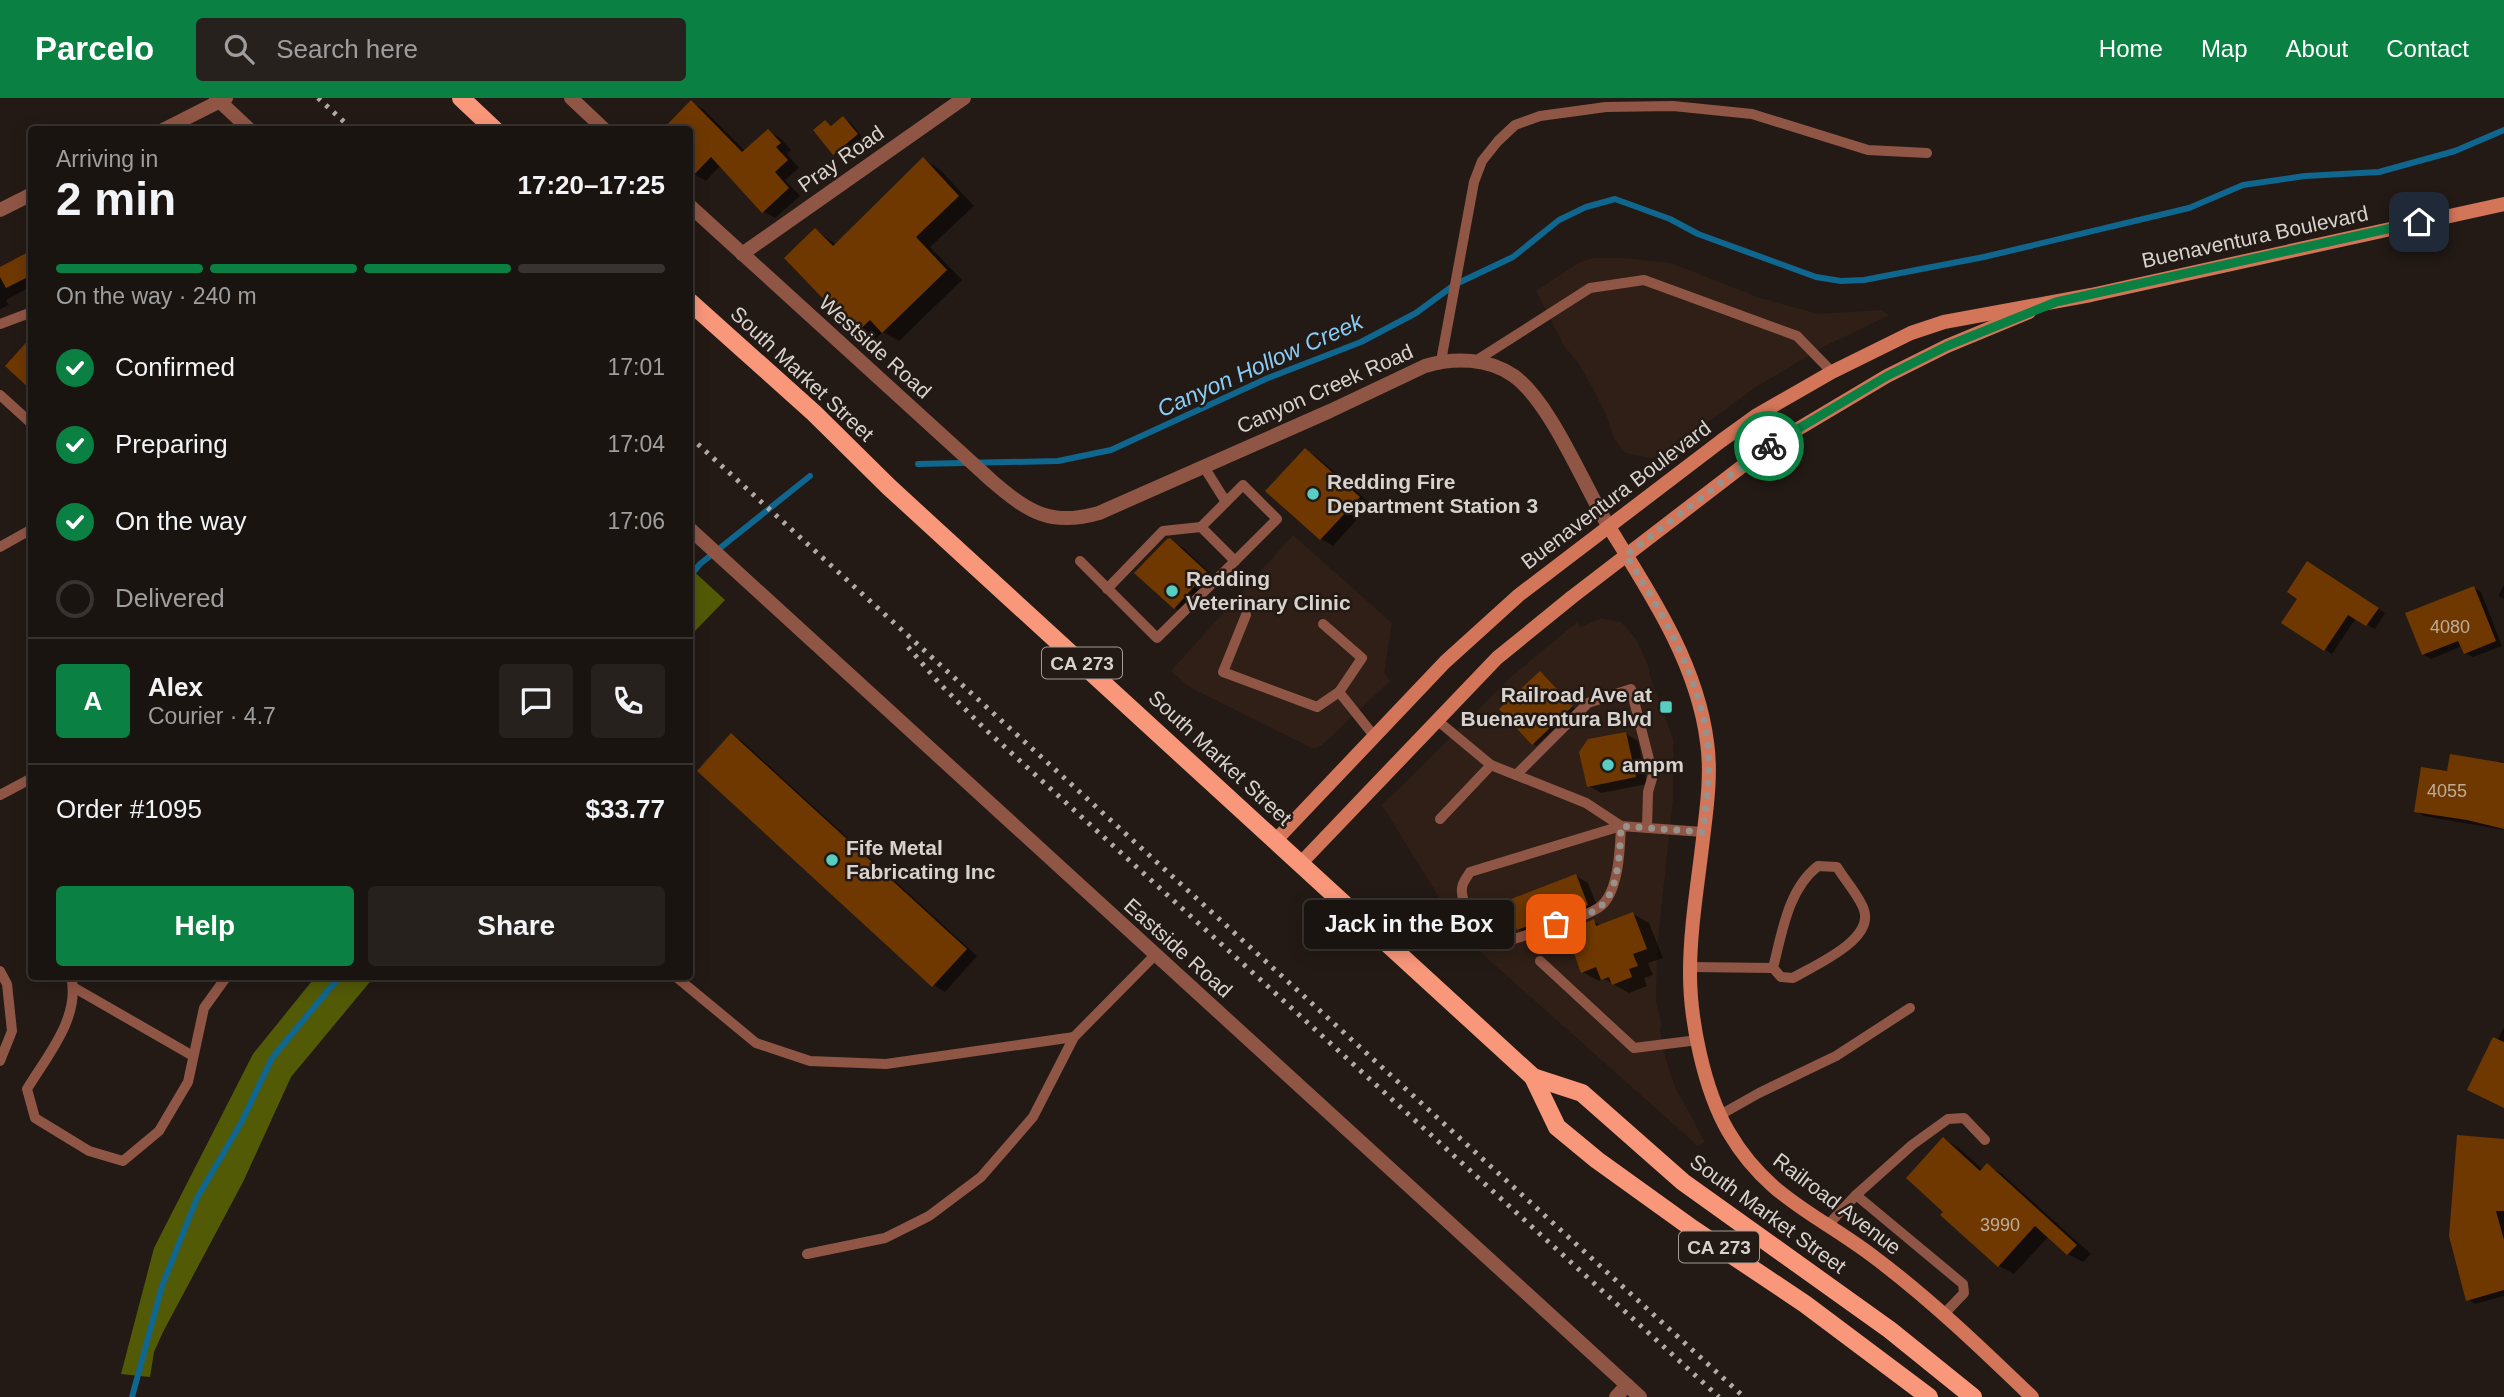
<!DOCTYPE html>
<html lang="en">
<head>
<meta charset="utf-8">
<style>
	:root { --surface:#1a1410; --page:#27211e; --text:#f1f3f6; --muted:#9f9e9f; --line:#383330; --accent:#0b8043 }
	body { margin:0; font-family:Helvetica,sans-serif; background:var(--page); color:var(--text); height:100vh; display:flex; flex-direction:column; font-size:26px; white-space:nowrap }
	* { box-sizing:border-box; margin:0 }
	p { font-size:23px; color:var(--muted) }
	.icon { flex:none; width:38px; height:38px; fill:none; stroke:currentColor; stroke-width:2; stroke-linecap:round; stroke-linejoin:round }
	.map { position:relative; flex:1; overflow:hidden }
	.sheet { position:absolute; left:28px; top:28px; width:665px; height:854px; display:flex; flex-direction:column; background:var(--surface); border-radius:7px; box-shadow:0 4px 18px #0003,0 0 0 2px var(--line) }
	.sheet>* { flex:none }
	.pin { position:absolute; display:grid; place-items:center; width:60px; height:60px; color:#fff; margin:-30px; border-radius:14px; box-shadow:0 4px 10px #0006 }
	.courier { position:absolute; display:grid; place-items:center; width:70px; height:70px; margin:-35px; border:5px solid #0b8043; border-radius:50%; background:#fff; color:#222; box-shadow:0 2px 9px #0007 }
	.bubble { position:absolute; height:49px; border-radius:7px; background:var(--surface); box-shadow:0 4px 18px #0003,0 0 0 2px var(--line); font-size:23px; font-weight:600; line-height:49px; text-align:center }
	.overview em { font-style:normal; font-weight:600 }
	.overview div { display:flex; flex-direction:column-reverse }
	.overview { display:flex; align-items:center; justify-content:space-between; height:119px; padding:0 28px }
	h1 { font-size:46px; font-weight:600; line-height:52px }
	.bar { display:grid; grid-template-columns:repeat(4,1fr); gap:10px 7px; align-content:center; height:84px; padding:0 28px }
	.bar i { height:9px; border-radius:5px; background:var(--line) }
	.bar .selected { background:var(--accent) }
	.bar p { grid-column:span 4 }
	.line { display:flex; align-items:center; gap:18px; padding:0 28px; border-top:2px solid var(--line) }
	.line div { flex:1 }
	.round { display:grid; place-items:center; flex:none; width:74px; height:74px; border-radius:7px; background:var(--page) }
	ol { padding:0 28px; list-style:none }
	li { display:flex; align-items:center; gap:21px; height:77px }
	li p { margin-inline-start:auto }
	li .icon { padding:7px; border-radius:50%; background:var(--accent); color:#fff; stroke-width:4 }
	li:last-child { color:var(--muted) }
	li i { width:38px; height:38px; border:4px solid var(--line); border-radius:50% }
	.primary-button { display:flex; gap:14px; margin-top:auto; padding:14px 28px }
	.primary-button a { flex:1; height:80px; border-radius:7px; background:var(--accent); color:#fff; font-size:28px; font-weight:600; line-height:80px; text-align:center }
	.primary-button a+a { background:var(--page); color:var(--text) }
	header { display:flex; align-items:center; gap:42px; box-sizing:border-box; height:98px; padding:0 35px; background:var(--accent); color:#fff }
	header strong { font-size:33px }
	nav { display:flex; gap:38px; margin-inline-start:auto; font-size:24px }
	.search { width:490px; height:63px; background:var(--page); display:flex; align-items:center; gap:18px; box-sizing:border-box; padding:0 24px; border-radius:7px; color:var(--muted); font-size:26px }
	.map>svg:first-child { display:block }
</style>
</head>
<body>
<header>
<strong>Parcelo</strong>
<div class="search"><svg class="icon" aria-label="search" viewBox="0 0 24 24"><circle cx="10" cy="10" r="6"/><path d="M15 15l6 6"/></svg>Search here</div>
<nav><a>Home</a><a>Map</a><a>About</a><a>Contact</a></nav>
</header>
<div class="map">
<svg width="2504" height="1299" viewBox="0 0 2504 1299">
	<rect width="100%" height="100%" fill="#231a15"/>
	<g fill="#2f1f16">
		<path d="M 1593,160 L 1625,160 L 1671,165 L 1760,200 L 1819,216 L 1881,212 L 1890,217 L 1825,248 L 1756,289 L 1666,355 L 1651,360 L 1625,355 L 1614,341 L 1607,319 L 1592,289 L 1579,266 L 1565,249 L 1536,193 L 1580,164 Z"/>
		<path d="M 1293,437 L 1392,525 L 1384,575 L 1390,583 L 1321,648 L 1314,651 L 1189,589 L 1171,573 Z"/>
		<path d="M 1601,520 L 1621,524 L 1636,541 L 1648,567 L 1650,578 L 1673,641 L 1673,701 L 1657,851 L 1656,903 L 1662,929 L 1660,930 L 1664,955 L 1675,989 L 1705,1044 L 1698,1048 L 1489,862 L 1459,832 L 1382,707 L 1512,578 L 1577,524 L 1581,529 Z"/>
	</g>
	<g fill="#535a06">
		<path d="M 690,470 L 725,502 L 690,538 Z"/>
		<path d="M 316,878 L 374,879 L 291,979 L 243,1084 L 163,1234 L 154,1254 L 150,1279 L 121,1276 L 154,1150 L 253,956 Z"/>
	</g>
	<g fill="#0007">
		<path d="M 691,4 L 703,11 L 745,53 L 768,33 L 780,40 L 791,52 L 787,56 L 799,70 L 785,82 L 800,98 L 775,120 L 763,113 L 721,67 L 706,83 L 694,76 L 690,72 Z"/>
		<path d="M 843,20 L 851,25 L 864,41 L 841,60 L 834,55 L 825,24 L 833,28 Z"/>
		<path d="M 923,61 L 939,71 L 974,108 L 930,149 L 962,182 L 899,243 L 883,234 L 874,243 L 857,234 L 787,160 L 815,132 L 837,147 Z"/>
		<path d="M 31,154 L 32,188 L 6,202 L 9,207 L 0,211 L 0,171 Z"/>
		<path d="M 1305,352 L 1317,359 L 1371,406 L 1333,448 L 1321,441 L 1268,393 Z"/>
		<path d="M 1169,442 L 1182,449 L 1218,482 L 1187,517 L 1175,510 L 1136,475 Z"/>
		<path d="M 2315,469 L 2385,515 L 2375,531 L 2356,520 L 2332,556 L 2284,525 Z"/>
		<path d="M 2504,487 L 2504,501 L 2498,498 Z"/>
		<path d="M 2474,490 L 2481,494 L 2502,548 L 2473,559 L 2465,555 L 2462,548 L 2431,561 L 2423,556 Z"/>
		<path d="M 1544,577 L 1575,611 L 1536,648 L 1501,611 Z"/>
		<path d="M 1626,636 L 1638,643 L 1647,686 L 1601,695 L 1589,688 Z"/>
		<path d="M 732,637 L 743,644 L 977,858 L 945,894 L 933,887 Z"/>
		<path d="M 2499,663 L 2504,664 L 2504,732 L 2424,718 L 2416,713 L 2449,675 L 2498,666 Z"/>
		<path d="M 1576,778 L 1588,785 L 1599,813 L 1530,837 L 1518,831 Z"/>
		<path d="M 1633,816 L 1649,825 L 1663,860 L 1648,865 L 1653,877 L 1644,880 L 1647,888 L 1629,895 L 1604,881 L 1599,883 L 1583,874 L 1593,823 L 1602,828 Z"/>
		<path d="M 2504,929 L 2504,1009 L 2497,943 Z"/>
		<path d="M 1944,1041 L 1959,1050 L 1983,1072 L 1987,1067 L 2002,1076 L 2091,1156 L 2083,1164 L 2068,1156 L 2049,1138 L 2014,1176 L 1999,1168 L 1943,1117 L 1946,1114 Z"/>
		<path d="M 2504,1043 L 2504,1198 L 2475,1206 L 2468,1201 Z"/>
	</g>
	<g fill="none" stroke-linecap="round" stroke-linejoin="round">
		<g stroke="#0f668e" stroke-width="6">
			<path d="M 918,366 L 1058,363 L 1111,352 L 1268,280 L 1361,244 L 1416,215 L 1454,187 L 1513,159 L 1559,122 L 1586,109 L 1615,101 L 1670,121 L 1698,136 L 1816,179 L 1841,183 L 1864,182 L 1984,159 L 2189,110 L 2243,87 L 2305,78 L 2379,74 L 2455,53 L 2504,32"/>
			<path d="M 690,478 L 700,466 L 810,378"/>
			<path d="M 132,1299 L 162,1188 L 197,1100 L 241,1025 L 272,960 L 340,878"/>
		</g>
	</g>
	<g fill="#6f3800">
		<path d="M 691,2 L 742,54 L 768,31 L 781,45 L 776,49 L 788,62 L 775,74 L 789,90 L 762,115 L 711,59 L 690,81 L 690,32 L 662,32 Z"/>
		<path d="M 843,18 L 858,36 L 833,57 L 813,32 L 825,22 L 831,28 Z"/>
		<path d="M 923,59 L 959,98 L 916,139 L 947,172 L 882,235 L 870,222 L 856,235 L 784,160 L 815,130 L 833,148 Z"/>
		<path d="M 32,152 L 32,177 L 6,190 L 0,179 L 0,169 Z"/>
		<path d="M 32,238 L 32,293 L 5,268 Z"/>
		<path d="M 1305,350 L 1360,399 L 1320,442 L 1265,393 Z"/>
		<path d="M 1170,440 L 1207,474 L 1174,511 L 1134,475 L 1167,441 Z"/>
		<path d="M 2307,463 L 2379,510 L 2366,528 L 2348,517 L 2324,553 L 2281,525 L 2297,501 L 2287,494 Z"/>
		<path d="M 2474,488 L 2496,543 L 2464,556 L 2458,543 L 2422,557 L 2405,515 Z"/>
		<path d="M 1540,573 L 1573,608 L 1532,647 L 1499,611 Z"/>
		<path d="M 1626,634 L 1636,679 L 1587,689 L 1579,654 L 1588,641 Z"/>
		<path d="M 731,635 L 967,851 L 932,889 L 697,673 Z"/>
		<path d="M 2450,656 L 2504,665 L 2504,731 L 2467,722 L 2414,714 L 2421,669 L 2447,673 Z"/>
		<path d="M 1576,776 L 1588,807 L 1517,832 L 1506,803 Z"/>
		<path d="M 1633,814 L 1647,851 L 1633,856 L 1638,868 L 1629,871 L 1632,879 L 1612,887 L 1609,879 L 1601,882 L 1596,869 L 1581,875 L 1566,833 L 1594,821 L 1596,828 Z"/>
		<path d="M 2493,939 L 2504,944 L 2504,1010 L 2467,992 Z"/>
		<path d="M 2457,1037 L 2504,1041 L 2504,1113 L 2496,1113 L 2504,1142 L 2504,1192 L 2466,1203 L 2449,1138 Z"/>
		<path d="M 1943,1039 L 1980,1073 L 1987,1065 L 2077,1147 L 2067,1157 L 2035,1128 L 1998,1169 L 1940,1117 L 1943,1114 L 1906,1080 Z"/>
	</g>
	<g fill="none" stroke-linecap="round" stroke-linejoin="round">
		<g stroke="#905645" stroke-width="10">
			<path d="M 0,226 L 32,214"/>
			<path d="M 1441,263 L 1474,84 L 1482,63 L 1498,43 L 1515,27 L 1540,18 L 1606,9 L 1673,8 L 1752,16 L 1868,52 L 1927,55"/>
			<path d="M 1474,264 L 1590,190 L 1644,182 L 1797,238 L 1832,274"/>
			<path d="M 0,297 L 32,326"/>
			<path d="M 1204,369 L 1226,404"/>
			<path d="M 1243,387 L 1277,421 L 1235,463 L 1201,429 Z"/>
			<path d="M 0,449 L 32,431"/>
			<path d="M 1080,463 L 1157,540 L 1235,463"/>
			<path d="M 1107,491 L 1163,433 L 1201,429"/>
			<path d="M 1246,517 L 1223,574 L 1317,609 L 1339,594 L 1375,639"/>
			<path d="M 1323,526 L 1362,560 L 1339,594"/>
			<path d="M 1438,623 L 1491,667 L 1516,677"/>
			<path d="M 0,697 L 32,680"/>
			<path d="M 1440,721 L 1491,667"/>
			<path d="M 1647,730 L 1648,694 L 1653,677 L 1631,591 L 1588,605 L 1516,677 L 1586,705 L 1621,728 C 1620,750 1619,791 1602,807 C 1590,819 1523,838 1504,844 C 1490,831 1459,812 1462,790 C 1462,785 1467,779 1470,774 L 1621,728 L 1703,734"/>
			<path d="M 1540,863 L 1634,950 L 1698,942"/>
			<path d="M 1691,869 L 1773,870 L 1781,879 L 1793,880 C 1815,867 1874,842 1864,812 C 1860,799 1844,781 1837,769 L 1818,768 C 1788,791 1782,835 1773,870"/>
			<path d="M 0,873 L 7,886 L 12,933 L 0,963"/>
			<path d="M 71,878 C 81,919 47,958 27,991 L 35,1020 L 89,1053 L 123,1063 L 159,1033 L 188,984 L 204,910 L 227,878"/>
			<path d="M 675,878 L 756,945 L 810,963 L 886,966 L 1074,939"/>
			<path d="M 73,889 L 193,958"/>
			<path d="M 1720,1017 L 1759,995 L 1836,958 L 1910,910"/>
			<path d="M 1827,1128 L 1856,1097"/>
			<path d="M 807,1156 L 885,1140 L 929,1118 L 981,1079 L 1033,1019 L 1074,939 L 1155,857"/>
			<path d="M 1944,1216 L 1964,1195 L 1963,1186 L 1856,1097 L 1912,1047 L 1948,1021 L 1964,1020 L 1985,1042"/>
		</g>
		<g stroke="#905645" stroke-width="14">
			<path d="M 163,32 L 226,0"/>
			<path d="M 0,112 L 32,96"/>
			<path d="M 742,156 L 964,0"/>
			<path d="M 1616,1299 L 1627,1287"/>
		</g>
		<g stroke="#905645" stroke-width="14">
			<path d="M 216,0 L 250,32"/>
			<path d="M 571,0 L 605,32"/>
			<path d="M 690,108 L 992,383 C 1028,414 1051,429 1099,415 L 1330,313 L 1425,268 C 1454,259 1489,260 1514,278 C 1551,305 1584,388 1609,429"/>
			<path d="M 690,431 L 1640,1299"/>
		</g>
		<g stroke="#d37559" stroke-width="14">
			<path d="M 1609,429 C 1650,495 1697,565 1707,644 C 1712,678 1706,715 1702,749 C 1697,791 1690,833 1690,875 C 1690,923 1704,991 1728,1033 C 1767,1100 1816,1115 1874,1159 C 1930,1201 1981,1250 2032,1299"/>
			<path d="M 1276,742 L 1445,564 L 1519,497 L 1721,343 L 1757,317 L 1832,274 L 1911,235 L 1944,224 L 2091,197 L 2504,106"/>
			<path d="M 1300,766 L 1497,560 L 1572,499 L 1766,350 L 1887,278 L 1947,248 L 2029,214"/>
		</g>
		<g stroke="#f9977a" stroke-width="18">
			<path d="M 461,0 L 495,32"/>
			<path d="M 690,204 L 814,315 L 889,389 L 1533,979 L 1557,1029 L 1597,1062 L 1693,1131 L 1805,1206 L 1929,1299"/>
			<path d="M 1533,979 L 1582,995 L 1683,1084 L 1890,1232 L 1973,1299"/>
		</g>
		<g stroke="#b1aba6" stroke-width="5" stroke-dasharray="3.5 7" stroke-linecap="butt">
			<path d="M 318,0 L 353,32"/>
			<path d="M 690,339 L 1744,1299"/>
			<path d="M 908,549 L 940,586 L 985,631 L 1719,1299"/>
		</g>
	</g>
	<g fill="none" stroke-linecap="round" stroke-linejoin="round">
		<path stroke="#98928d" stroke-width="7" stroke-dasharray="0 12.6" d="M 1556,826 C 1570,821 1591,818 1602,807 C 1619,791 1620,750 1621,728 L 1703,734 C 1706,706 1710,677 1708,649 C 1701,579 1662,515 1626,457 L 1769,348"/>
		<path stroke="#0b8043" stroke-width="9" d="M 1769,348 L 1887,278 L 1947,248 L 2056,204 L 2419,124"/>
	</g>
	<g fill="#57cec1" stroke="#231a15" stroke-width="2.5">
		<circle cx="1313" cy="396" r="7"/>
		<circle cx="1172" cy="493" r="7"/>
		<rect x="1659" y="602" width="14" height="14" rx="3.5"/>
		<circle cx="1608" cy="667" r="7"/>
		<circle cx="832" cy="762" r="7"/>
	</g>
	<g text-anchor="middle" stroke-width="5" stroke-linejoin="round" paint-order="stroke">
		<g font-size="18" fill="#bdac9a">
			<text x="2450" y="535">4080</text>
			<text x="2447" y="699">4055</text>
			<text x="2000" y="1133">3990</text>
		</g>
		<g fill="#231a15" stroke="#a19b96" stroke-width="2">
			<rect x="1042" y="549.5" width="80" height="31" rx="5"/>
			<rect x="1679" y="1133.5" width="80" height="31" rx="5"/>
		</g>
		<g font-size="19" font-weight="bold" fill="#d7d2ce">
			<text x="1082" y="572">CA 273</text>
			<text x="1719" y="1156">CA 273</text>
		</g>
		<g font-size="21" fill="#d7d2ce" stroke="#231a15">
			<text transform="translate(841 61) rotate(-35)" y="7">Pray Road</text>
			<text transform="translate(2255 139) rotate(-12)" y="7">Buenaventura Boulevard</text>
			<text transform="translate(875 249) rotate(42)" y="7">Westside Road</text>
			<text transform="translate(802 276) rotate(43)" y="7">South Market Street</text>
			<text transform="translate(1325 291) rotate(-24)" y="7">Canyon Creek Road</text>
			<text transform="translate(1616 397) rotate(-37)" y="7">Buenaventura Boulevard</text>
			<text transform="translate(1220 660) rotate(43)" y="7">South Market Street</text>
			<text transform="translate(1178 850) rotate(42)" y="7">Eastside Road</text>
			<text transform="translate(1837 1106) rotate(37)" y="7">Railroad Avenue</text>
			<text transform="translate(1768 1116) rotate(36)" y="7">South Market Street</text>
		</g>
		<g font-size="21" font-weight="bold" fill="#d7d2ce" stroke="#231a15" text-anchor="start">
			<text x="1327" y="391">Redding Fire<tspan x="1327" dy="24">Department Station 3</tspan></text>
			<text x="1186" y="488">Redding<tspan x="1186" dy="24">Veterinary Clinic</tspan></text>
			<text x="1652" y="604" text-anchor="end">Railroad Ave at<tspan x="1652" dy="24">Buenaventura Blvd</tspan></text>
			<text x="1622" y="674">ampm</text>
			<text x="846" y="757">Fife Metal<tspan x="846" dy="24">Fabricating Inc</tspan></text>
		</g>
		<g font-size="23" font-style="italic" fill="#87cdf7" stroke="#231a15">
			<text transform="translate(1260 267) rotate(-24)" y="8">Canyon Hollow Creek</text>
		</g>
	</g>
</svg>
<div class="pin" style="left:1556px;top:826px;background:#ea580c"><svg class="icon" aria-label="bag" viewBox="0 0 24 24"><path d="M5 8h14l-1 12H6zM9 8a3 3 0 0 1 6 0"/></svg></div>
<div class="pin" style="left:2419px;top:124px;background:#1f2937"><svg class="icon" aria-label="home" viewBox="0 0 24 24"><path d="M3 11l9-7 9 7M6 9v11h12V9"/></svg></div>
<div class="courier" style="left:1769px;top:348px"><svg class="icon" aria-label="bike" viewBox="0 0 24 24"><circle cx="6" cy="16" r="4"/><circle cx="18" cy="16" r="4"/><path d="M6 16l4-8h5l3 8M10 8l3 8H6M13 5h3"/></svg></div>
<div class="bubble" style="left:1304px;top:802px;width:210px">Jack in the Box</div>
<section class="sheet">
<div class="overview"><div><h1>2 min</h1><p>Arriving in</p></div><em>17:20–17:25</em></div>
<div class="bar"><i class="selected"></i><i class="selected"></i><i class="selected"></i><i></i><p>On the way · 240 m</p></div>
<ol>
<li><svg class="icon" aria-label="check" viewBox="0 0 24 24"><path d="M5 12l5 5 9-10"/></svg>Confirmed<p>17:01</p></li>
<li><svg class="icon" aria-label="check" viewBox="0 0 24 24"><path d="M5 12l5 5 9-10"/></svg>Preparing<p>17:04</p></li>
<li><svg class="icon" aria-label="check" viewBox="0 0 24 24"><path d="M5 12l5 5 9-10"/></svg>On the way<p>17:06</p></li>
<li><i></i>Delivered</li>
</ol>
<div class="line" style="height:126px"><b class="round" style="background:var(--accent);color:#fff">A</b><div><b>Alex</b><p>Courier · 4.7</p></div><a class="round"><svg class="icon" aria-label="chat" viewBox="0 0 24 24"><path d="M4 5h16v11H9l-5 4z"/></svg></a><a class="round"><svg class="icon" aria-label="phone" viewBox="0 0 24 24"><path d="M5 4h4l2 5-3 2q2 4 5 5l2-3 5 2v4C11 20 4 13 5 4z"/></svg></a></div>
<div class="line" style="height:91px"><div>Order #1095</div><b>$33.77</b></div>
<div class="primary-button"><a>Help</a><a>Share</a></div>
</section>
</div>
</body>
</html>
